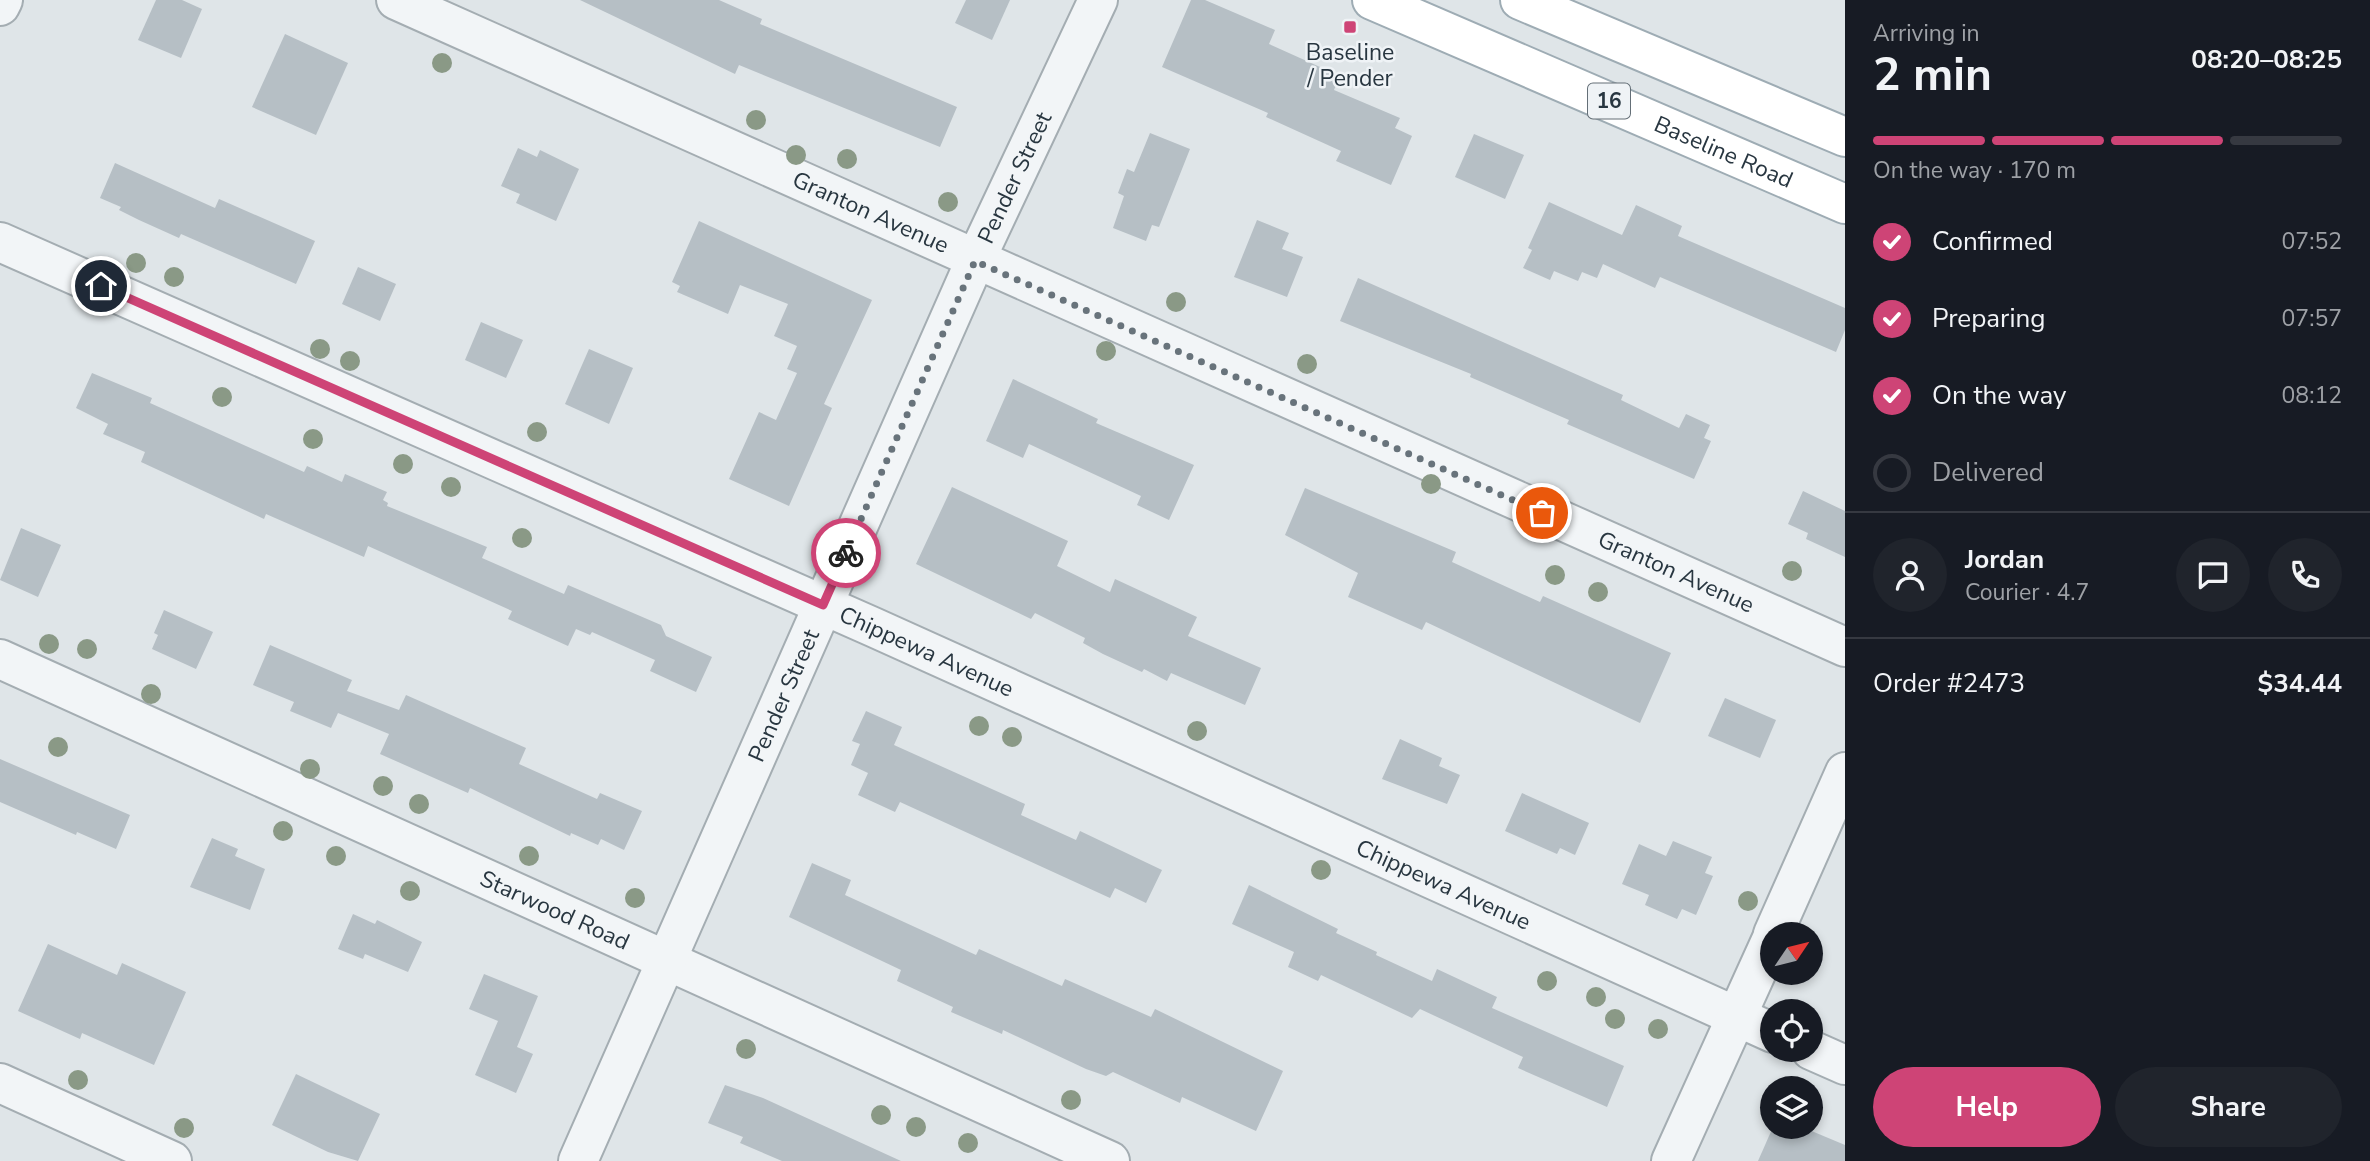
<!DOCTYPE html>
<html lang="en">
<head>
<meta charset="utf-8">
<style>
	:root { --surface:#171b24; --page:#20242c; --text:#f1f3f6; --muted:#9ea1a6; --line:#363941; --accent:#ce4476 }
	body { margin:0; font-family:"Nunito Sans",sans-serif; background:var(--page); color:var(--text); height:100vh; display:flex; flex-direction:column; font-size:26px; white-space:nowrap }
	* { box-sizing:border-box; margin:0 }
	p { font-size:23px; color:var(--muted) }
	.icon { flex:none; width:38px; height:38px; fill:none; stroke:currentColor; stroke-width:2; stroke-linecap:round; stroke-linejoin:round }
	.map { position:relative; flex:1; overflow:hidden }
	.panel { display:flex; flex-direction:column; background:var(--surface); width:525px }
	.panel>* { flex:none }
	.needle { width:46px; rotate:55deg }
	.fabs { position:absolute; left:1760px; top:922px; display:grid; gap:14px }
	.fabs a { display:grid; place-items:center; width:63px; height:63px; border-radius:50%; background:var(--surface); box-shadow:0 4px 10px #0003; font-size:35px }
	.pin { position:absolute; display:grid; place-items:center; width:60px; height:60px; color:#fff; margin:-30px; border:4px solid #fff; border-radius:50%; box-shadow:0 2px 7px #0007 }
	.courier { position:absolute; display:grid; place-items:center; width:70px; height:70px; margin:-35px; border:5px solid #ce4476; border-radius:50%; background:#fff; color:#222; box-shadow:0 2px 9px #0007 }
	.overview em { font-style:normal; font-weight:700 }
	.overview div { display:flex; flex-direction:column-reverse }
	.overview { display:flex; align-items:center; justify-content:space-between; height:119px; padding:0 28px }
	h1 { font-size:46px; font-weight:700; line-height:52px }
	.bar { display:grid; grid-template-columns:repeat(4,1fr); gap:10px 7px; align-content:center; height:84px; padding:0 28px }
	.bar i { height:9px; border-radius:5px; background:var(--line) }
	.bar .current { background:var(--accent) }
	.bar p { grid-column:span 4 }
	.line { display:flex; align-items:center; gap:18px; padding:0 28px; border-top:2px solid var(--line) }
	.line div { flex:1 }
	.round { display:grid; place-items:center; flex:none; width:74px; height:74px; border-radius:37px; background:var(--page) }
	ol { padding:0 28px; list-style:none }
	li { display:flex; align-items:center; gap:21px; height:77px }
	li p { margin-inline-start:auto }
	li .icon { padding:7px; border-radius:50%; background:var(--accent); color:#fff; stroke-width:4 }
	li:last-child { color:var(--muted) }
	li i { width:38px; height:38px; border:4px solid var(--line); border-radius:50% }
	.cta { display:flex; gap:14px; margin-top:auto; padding:14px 28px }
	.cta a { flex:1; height:80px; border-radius:42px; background:var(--accent); color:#fff; font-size:28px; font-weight:700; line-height:80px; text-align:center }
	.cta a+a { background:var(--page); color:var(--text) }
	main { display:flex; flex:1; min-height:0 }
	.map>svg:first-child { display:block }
</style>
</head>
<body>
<main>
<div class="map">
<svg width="1845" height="1161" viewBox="0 0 1845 1161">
	<rect width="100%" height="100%" fill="#dfe5e8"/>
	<g fill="#b6bfc5">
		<path d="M 156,0 L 182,0 L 202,9 L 181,58 L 138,40 Z"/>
		<path d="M 580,0 L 719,0 L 762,19 L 760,24 L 957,107 L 940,147 L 739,65 L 735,74 Z"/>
		<path d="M 966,0 L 1010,0 L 992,40 L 955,23 Z"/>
		<path d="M 1191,0 L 1205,0 L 1275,30 L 1269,44 L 1340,76 L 1334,90 L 1400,118 L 1395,128 L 1412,136 L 1391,185 L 1336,161 L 1341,151 L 1266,117 L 1268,113 L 1162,67 Z"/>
		<path d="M 285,34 L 348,63 L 316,135 L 252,107 Z"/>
		<path d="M 1150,133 L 1190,149 L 1159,227 L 1152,225 L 1146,241 L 1113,228 L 1124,196 L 1118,193 L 1127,169 L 1134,172 Z"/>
		<path d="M 1474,134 L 1524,155 L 1505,199 L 1455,177 Z"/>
		<path d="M 518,148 L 537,157 L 540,150 L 579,169 L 556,221 L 516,203 L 520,194 L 501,186 Z"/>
		<path d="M 115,163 L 215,208 L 219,199 L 315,241 L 296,284 L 181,234 L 179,238 L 139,220 L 119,210 L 121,207 L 100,198 Z"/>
		<path d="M 1549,202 L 1622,235 L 1636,205 L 1682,226 L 1678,236 L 1845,308 L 1845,330 L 1836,352 L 1660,277 L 1655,288 L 1603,264 L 1597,278 L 1582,272 L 1578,281 L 1554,271 L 1550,280 L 1523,268 L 1532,250 L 1528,248 Z"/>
		<path d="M 1257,220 L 1289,233 L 1282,249 L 1303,257 L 1287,297 L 1234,277 Z"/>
		<path d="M 699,221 L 872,300 L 824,404 L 832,408 L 789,506 L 729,479 L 759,412 L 776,420 L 797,373 L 787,369 L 797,346 L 774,336 L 788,304 L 740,285 L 728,314 L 677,292 L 680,286 L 672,282 Z"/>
		<path d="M 358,267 L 396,284 L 380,321 L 342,304 Z"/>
		<path d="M 1358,278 L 1623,395 L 1621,400 L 1679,428 L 1686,414 L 1710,425 L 1704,438 L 1711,441 L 1694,479 L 1567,424 L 1569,420 L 1470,377 L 1471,374 L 1340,321 Z"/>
		<path d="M 481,322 L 523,340 L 506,378 L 465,360 Z"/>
		<path d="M 589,349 L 633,368 L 609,424 L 565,404 Z"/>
		<path d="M 92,373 L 152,398 L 150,403 L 304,472 L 307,466 L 342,482 L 345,474 L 387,492 L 383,500 L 388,503 L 387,506 L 487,547 L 482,558 L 564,594 L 568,585 L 661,625 L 666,636 L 712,657 L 696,692 L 650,671 L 655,660 L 592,632 L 590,635 L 576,629 L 568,646 L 508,619 L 512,611 L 368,546 L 364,557 L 266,514 L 264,519 L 141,462 L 145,452 L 103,434 L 108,424 L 76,408 Z"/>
		<path d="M 1013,379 L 1098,419 L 1096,423 L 1194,465 L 1169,520 L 1137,505 L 1141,496 L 1029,444 L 1023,458 L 986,441 Z"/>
		<path d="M 952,487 L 1068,541 L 1057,566 L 1110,592 L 1115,579 L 1197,617 L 1188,636 L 1261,668 L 1245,705 L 1171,673 L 1167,681 L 1144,669 L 1142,672 L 1103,654 L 1083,643 L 1085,638 L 1035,613 L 1031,619 L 916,564 Z"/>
		<path d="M 1305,488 L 1456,552 L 1452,562 L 1540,602 L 1543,596 L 1671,653 L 1640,723 L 1426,622 L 1422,630 L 1348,597 L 1358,573 L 1285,535 Z"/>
		<path d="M 1803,491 L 1845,511 L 1845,557 L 1806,539 L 1808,533 L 1788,524 Z"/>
		<path d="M 21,528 L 61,545 L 38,597 L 0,580 Z"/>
		<path d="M 164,610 L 213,632 L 196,669 L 152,649 L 158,635 L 154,633 Z"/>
		<path d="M 270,645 L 352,680 L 347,691 L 399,710 L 406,695 L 526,748 L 519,764 L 597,799 L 600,793 L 642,811 L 624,850 L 601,839 L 598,845 L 571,833 L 570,836 L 470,788 L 468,793 L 380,754 L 389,734 L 338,713 L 331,728 L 290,711 L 294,702 L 253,685 Z"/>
		<path d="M 1725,698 L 1776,720 L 1760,758 L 1708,736 Z"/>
		<path d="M 866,711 L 902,727 L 894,745 L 1025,804 L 1021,815 L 1076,840 L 1080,831 L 1162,870 L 1146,903 L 1115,888 L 1110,898 L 900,802 L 895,812 L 858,795 L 868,773 L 851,765 L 860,744 L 852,741 Z"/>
		<path d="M 1400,739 L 1442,758 L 1439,766 L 1460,775 L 1447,804 L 1382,779 Z"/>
		<path d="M 0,759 L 130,815 L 116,849 L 77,832 L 76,835 L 0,802 Z"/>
		<path d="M 1522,793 L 1589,823 L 1575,855 L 1560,848 L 1557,854 L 1505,831 Z"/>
		<path d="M 212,838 L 238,849 L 235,856 L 265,869 L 250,910 L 190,887 Z"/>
		<path d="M 1673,841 L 1712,857 L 1705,873 L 1713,876 L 1696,915 L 1682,909 L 1677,919 L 1645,905 L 1649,895 L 1622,884 L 1639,844 L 1666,856 Z"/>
		<path d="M 812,863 L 851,880 L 845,895 L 976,955 L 979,949 L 1062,986 L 1065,979 L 1151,1017 L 1155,1009 L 1283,1071 L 1256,1131 L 1182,1097 L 1180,1103 L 1113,1072 L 1106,1076 L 1086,1069 L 1003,1030 L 1002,1034 L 951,1012 L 953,1007 L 897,981 L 901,970 L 789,917 Z"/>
		<path d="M 1249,885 L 1338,929 L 1336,933 L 1377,952 L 1376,955 L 1432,981 L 1437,969 L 1497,997 L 1492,1008 L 1624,1066 L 1607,1107 L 1518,1068 L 1523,1057 L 1420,1009 L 1412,1018 L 1321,975 L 1318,981 L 1288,967 L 1294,952 L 1232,924 Z"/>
		<path d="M 353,914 L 375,924 L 377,920 L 422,942 L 408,972 L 365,954 L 363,959 L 338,949 Z"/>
		<path d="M 48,944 L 117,975 L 122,963 L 186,992 L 154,1065 L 82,1033 L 80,1039 L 18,1011 Z"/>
		<path d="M 484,974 L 538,996 L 517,1047 L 533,1054 L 516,1093 L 475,1075 L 498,1021 L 469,1009 Z"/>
		<path d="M 296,1074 L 380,1114 L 358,1161 L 328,1152 L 272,1125 Z"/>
		<path d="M 725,1085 L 763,1098 L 901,1161 L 782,1161 L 740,1143 L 743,1137 L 708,1123 Z"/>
		<path d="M 1773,1127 L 1802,1127 L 1845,1145 L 1845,1161 L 1758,1161 Z"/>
	</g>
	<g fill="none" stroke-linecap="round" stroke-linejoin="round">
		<defs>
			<g id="minor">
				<path id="s1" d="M 396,0 L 1845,647"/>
				<path d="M 0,6 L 3,0"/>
				<path id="s2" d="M 0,242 L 873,627 L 1773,1033"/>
				<path id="s3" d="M 0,659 L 1110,1161"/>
				<path d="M 1773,934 L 1845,772"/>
				<path d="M 1811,1050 L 1845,1065"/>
				<path d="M 0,1083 L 172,1161"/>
				<path id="s4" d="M 578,1161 L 975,261 L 1098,0"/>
				<path d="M 1671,1161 L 1773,936"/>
			</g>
			<g id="major">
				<path id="s5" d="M 1372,0 L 1845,204"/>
				<path d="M 1520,0 L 1845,137"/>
			</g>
		</defs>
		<use href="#minor" stroke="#a4adb2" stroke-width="42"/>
		<use href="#major" stroke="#9eacb4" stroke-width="42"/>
		<use href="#minor" stroke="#f2f5f7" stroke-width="38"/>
		<use href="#major" stroke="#fff" stroke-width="38"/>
	</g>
	<g fill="#8a9986">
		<circle cx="442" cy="63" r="10"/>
		<circle cx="756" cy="120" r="10"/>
		<circle cx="796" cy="155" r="10"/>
		<circle cx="847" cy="159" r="10"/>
		<circle cx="948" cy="202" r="10"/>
		<circle cx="136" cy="263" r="10"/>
		<circle cx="174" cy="277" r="10"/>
		<circle cx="1176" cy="302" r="10"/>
		<circle cx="320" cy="349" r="10"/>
		<circle cx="1106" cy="351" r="10"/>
		<circle cx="350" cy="361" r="10"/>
		<circle cx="1307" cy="364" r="10"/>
		<circle cx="222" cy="397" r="10"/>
		<circle cx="537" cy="432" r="10"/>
		<circle cx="313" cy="439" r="10"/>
		<circle cx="403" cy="464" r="10"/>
		<circle cx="1431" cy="484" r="10"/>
		<circle cx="451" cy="487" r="10"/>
		<circle cx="522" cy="538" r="10"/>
		<circle cx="1792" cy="571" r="10"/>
		<circle cx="1555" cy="575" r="10"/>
		<circle cx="1598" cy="592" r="10"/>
		<circle cx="49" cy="644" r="10"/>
		<circle cx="87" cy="649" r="10"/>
		<circle cx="151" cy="694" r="10"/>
		<circle cx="979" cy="726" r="10"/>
		<circle cx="1197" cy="731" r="10"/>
		<circle cx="1012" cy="737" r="10"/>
		<circle cx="58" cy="747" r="10"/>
		<circle cx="310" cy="769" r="10"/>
		<circle cx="383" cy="786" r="10"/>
		<circle cx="419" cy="804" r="10"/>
		<circle cx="283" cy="831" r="10"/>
		<circle cx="336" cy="856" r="10"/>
		<circle cx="529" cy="856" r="10"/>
		<circle cx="1321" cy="870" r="10"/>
		<circle cx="410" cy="891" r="10"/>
		<circle cx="635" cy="898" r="10"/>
		<circle cx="1748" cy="901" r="10"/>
		<circle cx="1547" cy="981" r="10"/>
		<circle cx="1596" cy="997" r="10"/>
		<circle cx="1615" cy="1019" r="10"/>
		<circle cx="1658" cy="1029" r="10"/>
		<circle cx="746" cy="1049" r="10"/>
		<circle cx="78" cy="1080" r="10"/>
		<circle cx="1071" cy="1100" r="10"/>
		<circle cx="881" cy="1115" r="10"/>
		<circle cx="916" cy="1127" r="10"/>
		<circle cx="184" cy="1128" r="10"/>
		<circle cx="968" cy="1143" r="10"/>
	</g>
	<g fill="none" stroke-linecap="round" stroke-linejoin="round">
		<path stroke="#68737b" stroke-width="7" stroke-dasharray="0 12.6" d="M 846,553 L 975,261 L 1542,513"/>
		<path stroke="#ce4476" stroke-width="9" d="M 101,286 L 823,605 L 846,553"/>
	</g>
	<rect fill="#ce4476" stroke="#eff3f6" stroke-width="2.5" x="1343" y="20" width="14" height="14" rx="3.5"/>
	<g text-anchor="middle" stroke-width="5" stroke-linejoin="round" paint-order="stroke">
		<rect fill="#eff3f6" stroke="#646f77" stroke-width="2" x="1588" y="83.5" width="42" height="35" rx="5"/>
		<g font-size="21" font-weight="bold" fill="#283640">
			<text x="1609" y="108">16</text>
		</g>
		<g font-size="23" fill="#283640" stroke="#eff3f6">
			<text x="1350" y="60">Baseline<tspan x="1350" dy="26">/ Pender</tspan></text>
		</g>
		<g font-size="23" fill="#283640" stroke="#eff3f6">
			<text dy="8" stroke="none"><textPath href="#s5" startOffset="383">Baseline Road</textPath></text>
			<text dy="8" stroke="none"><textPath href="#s4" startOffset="1076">Pender Street</textPath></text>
			<text dy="8" stroke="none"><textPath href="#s1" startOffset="520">Granton Avenue</textPath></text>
			<text dy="8" stroke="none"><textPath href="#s1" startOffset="1402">Granton Avenue</textPath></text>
			<text dy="8" stroke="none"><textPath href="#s2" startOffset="1013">Chippewa Avenue</textPath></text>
			<text dy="8" stroke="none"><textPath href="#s4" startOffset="509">Pender Street</textPath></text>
			<text dy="8" stroke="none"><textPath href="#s2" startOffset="1580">Chippewa Avenue</textPath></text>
			<text dy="8" stroke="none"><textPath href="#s3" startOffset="609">Starwood Road</textPath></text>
		</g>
	</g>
</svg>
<div class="fabs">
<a><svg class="needle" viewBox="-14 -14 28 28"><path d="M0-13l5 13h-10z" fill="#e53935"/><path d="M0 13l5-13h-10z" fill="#9ea1a6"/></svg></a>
<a><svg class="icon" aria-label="locate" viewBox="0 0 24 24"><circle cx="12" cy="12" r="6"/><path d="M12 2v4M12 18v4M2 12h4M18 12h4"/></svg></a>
<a><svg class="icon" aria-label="layers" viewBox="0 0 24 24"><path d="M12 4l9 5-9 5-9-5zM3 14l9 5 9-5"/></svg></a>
</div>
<div class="pin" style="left:1542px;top:513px;background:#ea580c"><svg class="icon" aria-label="bag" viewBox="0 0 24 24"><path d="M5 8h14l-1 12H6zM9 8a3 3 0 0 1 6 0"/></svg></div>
<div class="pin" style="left:101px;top:286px;background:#1f2937"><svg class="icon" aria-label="home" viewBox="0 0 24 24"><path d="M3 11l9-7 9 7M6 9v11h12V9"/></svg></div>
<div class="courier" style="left:846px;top:553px"><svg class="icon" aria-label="bike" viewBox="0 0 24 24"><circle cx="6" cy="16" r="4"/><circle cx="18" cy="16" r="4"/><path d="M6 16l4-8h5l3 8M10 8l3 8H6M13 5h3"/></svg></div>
</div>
<section class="panel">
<div class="overview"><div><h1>2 min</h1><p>Arriving in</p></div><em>08:20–08:25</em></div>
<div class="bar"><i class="current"></i><i class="current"></i><i class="current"></i><i></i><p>On the way · 170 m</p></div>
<ol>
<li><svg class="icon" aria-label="check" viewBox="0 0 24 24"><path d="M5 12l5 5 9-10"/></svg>Confirmed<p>07:52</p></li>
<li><svg class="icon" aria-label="check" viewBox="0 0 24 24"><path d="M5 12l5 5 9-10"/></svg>Preparing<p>07:57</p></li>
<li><svg class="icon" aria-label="check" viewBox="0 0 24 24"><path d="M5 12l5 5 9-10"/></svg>On the way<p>08:12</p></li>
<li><i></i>Delivered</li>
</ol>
<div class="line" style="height:126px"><a class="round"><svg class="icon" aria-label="person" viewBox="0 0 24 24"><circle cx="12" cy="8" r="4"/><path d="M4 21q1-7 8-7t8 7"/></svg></a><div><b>Jordan</b><p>Courier · 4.7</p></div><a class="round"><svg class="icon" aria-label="chat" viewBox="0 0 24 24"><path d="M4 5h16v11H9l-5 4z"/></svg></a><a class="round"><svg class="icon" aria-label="phone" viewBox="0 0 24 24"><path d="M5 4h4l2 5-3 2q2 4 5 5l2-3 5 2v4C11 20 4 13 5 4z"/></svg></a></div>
<div class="line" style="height:91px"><div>Order #2473</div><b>$34.44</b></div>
<div class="cta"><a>Help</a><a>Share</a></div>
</section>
</main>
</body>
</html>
